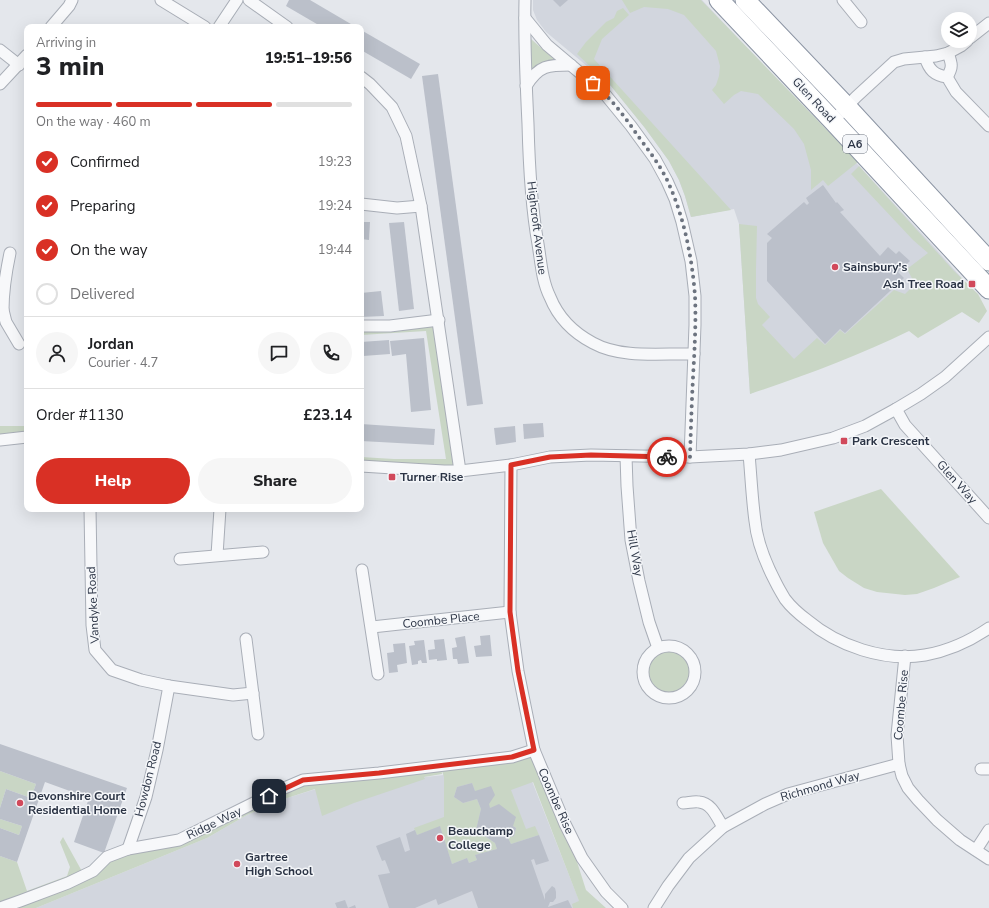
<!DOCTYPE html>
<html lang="en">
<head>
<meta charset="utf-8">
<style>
	:root { --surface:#fff; --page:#f6f6f6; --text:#202124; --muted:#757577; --line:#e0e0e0; --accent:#d93025 }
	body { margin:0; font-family:"Nunito Sans",sans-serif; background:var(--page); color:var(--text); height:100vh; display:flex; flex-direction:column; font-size:15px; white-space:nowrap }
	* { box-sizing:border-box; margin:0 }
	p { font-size:13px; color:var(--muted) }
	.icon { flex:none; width:22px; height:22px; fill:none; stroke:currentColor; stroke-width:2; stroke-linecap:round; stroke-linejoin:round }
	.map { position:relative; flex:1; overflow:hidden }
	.details { position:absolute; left:24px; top:24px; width:340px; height:488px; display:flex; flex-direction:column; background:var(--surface); border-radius:8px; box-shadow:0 4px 16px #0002 }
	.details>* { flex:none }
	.fabs { position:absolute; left:941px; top:12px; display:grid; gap:8px }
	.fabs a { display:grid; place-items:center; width:36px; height:36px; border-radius:50%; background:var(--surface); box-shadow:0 4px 16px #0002; font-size:20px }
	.pin { position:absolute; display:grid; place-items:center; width:34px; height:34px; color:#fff; margin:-17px; border-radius:8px; box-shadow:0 2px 6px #0006 }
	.courier { position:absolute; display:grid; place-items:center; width:40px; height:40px; margin:-20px; border:3px solid #d93025; border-radius:50%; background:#fff; color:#222; box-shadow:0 1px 5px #0007 }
	.overview em { font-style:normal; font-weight:800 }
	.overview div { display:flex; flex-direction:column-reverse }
	.overview { display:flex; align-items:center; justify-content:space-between; height:68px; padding:0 12px }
	h1 { font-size:26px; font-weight:800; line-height:30px }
	.bar { display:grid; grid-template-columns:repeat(4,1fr); gap:6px 4px; align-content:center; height:48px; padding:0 12px }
	.bar i { height:5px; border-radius:3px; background:var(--line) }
	.bar .current { background:var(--accent) }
	.bar p { grid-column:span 4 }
	.line { display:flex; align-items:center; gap:10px; padding:0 12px; border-top:1px solid var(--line) }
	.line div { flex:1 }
	.round { display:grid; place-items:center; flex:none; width:42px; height:42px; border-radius:21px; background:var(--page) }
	ol { padding:0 12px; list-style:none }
	li { display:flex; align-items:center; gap:12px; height:44px }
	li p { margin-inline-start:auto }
	li .icon { padding:4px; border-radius:50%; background:var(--accent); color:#fff; stroke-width:4 }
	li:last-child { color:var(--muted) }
	li i { width:22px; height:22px; border:2px solid var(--line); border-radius:50% }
	.button { display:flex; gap:8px; margin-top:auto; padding:8px 12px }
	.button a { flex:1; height:46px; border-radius:24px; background:var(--accent); color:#fff; font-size:16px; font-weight:800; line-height:46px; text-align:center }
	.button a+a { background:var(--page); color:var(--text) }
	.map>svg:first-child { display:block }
</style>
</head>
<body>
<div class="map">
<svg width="989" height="908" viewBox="0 0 989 908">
	<rect width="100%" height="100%" fill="#e4e7ec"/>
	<g fill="#d2d6de">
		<path d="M 533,0 L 702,0 L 860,167 L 935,248 L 976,294 L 750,394 L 739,224 L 734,209 L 691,217 L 685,196 L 679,180 L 669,161 L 645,128 L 611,86 L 546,32 L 537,20 L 533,10 Z"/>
		<path d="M 526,766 L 582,908 L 36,908 L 207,838 L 247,815 L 281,800 L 316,789 Z"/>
	</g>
	<g fill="#c9d6c5">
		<path d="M 622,0 L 701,0 L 858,162 L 828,186 L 823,180 L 811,190 L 811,170 L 804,144 L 794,129 L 758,94 L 741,91 L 734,95 L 724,104 L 712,90 L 716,85 L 719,76 L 720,66 L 716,51 L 684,15 L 668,9 L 644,7 L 630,13 Z"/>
		<path d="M 623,8 L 629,15 L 602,39 L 594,59 L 731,210 L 691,217 L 685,196 L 679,180 L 669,161 L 645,128 L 611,86 L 577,54 L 586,42 L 606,22 L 614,18 L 617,11 Z"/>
		<path d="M 531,39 L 555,60 L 548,61 L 530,72 L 529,40 Z"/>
		<path d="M 859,166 L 954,271 L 978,294 L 987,311 L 979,323 L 962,312 L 918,338 L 909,331 C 858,356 804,376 750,394 L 739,224 L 757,226 L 756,269 L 756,298 L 758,304 L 770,317 L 762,325 L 794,359 L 817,338 L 825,345 L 840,330 L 845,334 L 894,290 L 905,294 L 915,284 L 907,269 L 928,253 L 913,240 L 851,174 Z"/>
		<path d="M 439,320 L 460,471 L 361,466 L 361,457 L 394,459 L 446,459 L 426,331 L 361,335 L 361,326 Z"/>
		<path d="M 0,426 L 27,426 L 27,437 L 0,440 Z"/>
		<path d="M 881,489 L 960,577 L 934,588 L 917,594 L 905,595 L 877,592 L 864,588 L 848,578 L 839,571 L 823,543 L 814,512 Z"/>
		<circle cx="669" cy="672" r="22"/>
		<path d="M 534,750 L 565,824 L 586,890 L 606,908 L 573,908 L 572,904 L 579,901 L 533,782 L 511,790 L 526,829 L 535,826 L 539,835 L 511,844 L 508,838 L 514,835 L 516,828 L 513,826 L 499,805 L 490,808 L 475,791 L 472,783 L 457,787 L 454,797 L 463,803 L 477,799 L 481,809 L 476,830 L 495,843 L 497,849 L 475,855 L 477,860 L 469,863 L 467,858 L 452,864 L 440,827 L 417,835 L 414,828 L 444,817 L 444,777 L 441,768 L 442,774 L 424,777 L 425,779 L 354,803 L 322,816 L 315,789 L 281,800 L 247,815 L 207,838 L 36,908 L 7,908 L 0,907 L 0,856 L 17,862 L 27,891 L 67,876 L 70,867 L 60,842 L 63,837 L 84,875 L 107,857 L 179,840 L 303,780 Z"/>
		<path d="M 0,771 L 36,784 L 31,798 L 6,789 L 0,808 Z"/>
		<path d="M 0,819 L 22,826 L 19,835 L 0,828 Z"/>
	</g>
	<g fill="#bbc0ca">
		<path d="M 289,0 L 310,0 L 356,27 L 322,27 L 286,6 Z"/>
		<path d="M 553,0 L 568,0 L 560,7 Z"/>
		<path d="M 361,30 L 420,64 L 411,79 L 361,50 Z"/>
		<path d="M 438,74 L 483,404 L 467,406 L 422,76 Z"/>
		<path d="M 823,185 L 836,203 L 837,202 L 844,210 L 840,212 L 880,256 L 888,247 L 896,254 L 899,251 L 910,261 L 898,272 L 904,278 L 845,333 L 840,329 L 825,344 L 767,281 L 767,243 L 772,238 L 767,234 L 804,202 L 807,205 L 809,203 L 806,198 Z"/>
		<path d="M 361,222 L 370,222 L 369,240 L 361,239 Z"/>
		<path d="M 404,222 L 414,309 L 399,311 L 389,223 Z"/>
		<path d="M 381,291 L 384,316 L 361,317 L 361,293 Z"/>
		<path d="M 424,338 L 431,410 L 411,412 L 406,354 L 392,356 L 390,341 Z"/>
		<path d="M 389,340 L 390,354 L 363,356 L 361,342 Z"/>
		<path d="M 543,423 L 544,437 L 524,439 L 523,424 Z"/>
		<path d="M 361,424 L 435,429 L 434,445 L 361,441 Z"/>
		<path d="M 515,426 L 516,442 L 496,445 L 494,428 Z"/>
		<path d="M 490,635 L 492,656 L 476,657 L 474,646 L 481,645 L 480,636 Z"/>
		<path d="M 465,636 L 469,663 L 458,664 L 457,659 L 453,659 L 452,648 L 457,647 L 455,638 Z"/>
		<path d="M 444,639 L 447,660 L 437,661 L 437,659 L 429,660 L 428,650 L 435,649 L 434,640 Z"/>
		<path d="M 424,640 L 427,663 L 422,663 L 421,660 L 418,661 L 418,664 L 412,665 L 409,646 L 415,645 L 414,641 Z"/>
		<path d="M 405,643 L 407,663 L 397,665 L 398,672 L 389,673 L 387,653 L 394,652 L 393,644 Z"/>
		<path d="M 0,744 L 127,788 L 104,853 L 74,842 L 89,798 L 45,782 L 17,862 L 0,856 L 0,828 L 19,835 L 22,826 L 0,819 L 0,808 L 6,789 L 31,798 L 36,784 L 0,771 Z"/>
		<path d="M 472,783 L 475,791 L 491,786 L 495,795 L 489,804 L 490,808 L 499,804 L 516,817 L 513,826 L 516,828 L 514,836 L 508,838 L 511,844 L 539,835 L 549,861 L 536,865 L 534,859 L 531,860 L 545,900 L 545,894 L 552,886 L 555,888 L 556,892 L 556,898 L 553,902 L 550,902 L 548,907 L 568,900 L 572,908 L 478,908 L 472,891 L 438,905 L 436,899 L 415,908 L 389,908 L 378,875 L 390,873 L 385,860 L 382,861 L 376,846 L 400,837 L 405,852 L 410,850 L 406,834 L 415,830 L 417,835 L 440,826 L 452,864 L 467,858 L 469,863 L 477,860 L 475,855 L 497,849 L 495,843 L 476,830 L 481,809 L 477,799 L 463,803 L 454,797 L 457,787 Z"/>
		<path d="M 345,900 L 348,908 L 355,905 L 356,908 L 337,908 L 335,903 Z"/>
	</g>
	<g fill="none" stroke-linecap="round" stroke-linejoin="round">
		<defs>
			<g id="minor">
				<path d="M 161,0 L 205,27"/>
				<path d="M 249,0 L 287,27"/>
				<path d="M 525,0 C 524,41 526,83 528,124 C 529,164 531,205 538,244 C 541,262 542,281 550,297 C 558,317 574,333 593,343 C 622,359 662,353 694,354"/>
				<path d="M 843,0 L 861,22"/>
				<path d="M 525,18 L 547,45 L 604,93 L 631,126 L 655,159 L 667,181 L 675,199 L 682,222 L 691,261 L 695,296 L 695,325 L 690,457"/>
				<path d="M 51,27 L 69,6 L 72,0"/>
				<path d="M 219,27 L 237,0"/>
				<path d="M 970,38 L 989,23"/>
				<path d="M 0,50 L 19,65"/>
				<path d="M 925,57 C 929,70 934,75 947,77 L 956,92 L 989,126"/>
				<path d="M 361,77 L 370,84 L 392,107 L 406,136 L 421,206 L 460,471"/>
				<path d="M 947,77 C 953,67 952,64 948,53"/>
				<path d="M 0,84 L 27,55"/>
				<path d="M 526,86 C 539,65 548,65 571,65"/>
				<path d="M 833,121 L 856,97 L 894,62 L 904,59 L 936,56 L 948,53 L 961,46 L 967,41"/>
				<path d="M 361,204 L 397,208 L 421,206"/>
				<path d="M 0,310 L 3,310 L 6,322 L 19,344"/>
				<path d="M 3,310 C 3,290 6,272 10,253"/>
				<path d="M 361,326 L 390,326 L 439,320"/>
				<path d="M 896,409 L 905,425 L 989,518"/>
				<path d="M 0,440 L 27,437"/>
				<path d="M 749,454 C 751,476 752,499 755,521 C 757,542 766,564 776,583 C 779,589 782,594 785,599 C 791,607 799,614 807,620 C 838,646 884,662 925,655 C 948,651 970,641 989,628"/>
				<path d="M 626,456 L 627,486 L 631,540 L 639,581 L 649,622 L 658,648"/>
				<path d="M 511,465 L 510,612 L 518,671 L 534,750 L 565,824 L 582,858 L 606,892 L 622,908"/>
				<path d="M 361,466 L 393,468 L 444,471 L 460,471 L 511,465 L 550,457 L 591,455 L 690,457 L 749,454 L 781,450 L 833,438 L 865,426 L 896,409 L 921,394 L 945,377 L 989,337"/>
				<path d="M 90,509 L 92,625 L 95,650 L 112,670 L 141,680 L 169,686 L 233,695 L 253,693"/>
				<path d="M 217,555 L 220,509"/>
				<path d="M 180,559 L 263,552"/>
				<path d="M 362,570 L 378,674"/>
				<path d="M 372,627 L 510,612"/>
				<path d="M 246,639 L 258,734"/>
				<circle cx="669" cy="672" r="26"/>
				<path d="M 905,656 L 897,735 L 899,764 L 902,776 L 908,788 L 918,800 L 937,820 L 960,840 L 989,859"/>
				<path d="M 981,769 L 989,769"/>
				<path d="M 683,803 C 688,803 694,801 699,802 C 712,803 717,818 723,827"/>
				<path d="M 128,849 L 146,797 L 157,750 L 169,686"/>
				<path d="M 976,850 L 989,830"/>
				<path d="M 0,908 L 20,901 L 68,883 L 93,871 L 107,857 L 128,849 L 179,840 L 282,789 L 303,780 L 379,773 L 512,757 L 534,750"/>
				<path d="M 654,908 L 668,886 L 689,858 L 723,827 L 765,804 L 788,794 L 899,764"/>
			</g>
			<g id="trunk">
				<path d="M 719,0 L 833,121 L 989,289"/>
				<path d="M 745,0 L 847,107 L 989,261"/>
			</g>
		</defs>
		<use href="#minor" stroke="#a9aeb7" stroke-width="13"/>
		<use href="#trunk" stroke="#8b94a3" stroke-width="21"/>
		<use href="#minor" stroke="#f7f8fa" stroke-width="11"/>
		<use href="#trunk" stroke="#fff" stroke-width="19"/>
	</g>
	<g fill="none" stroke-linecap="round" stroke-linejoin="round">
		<path stroke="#6c737f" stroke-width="4" stroke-dasharray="0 7.2" d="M 593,83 C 611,98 625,117 638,136 C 649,151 660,165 668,182 C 684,217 692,257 695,296 C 696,317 695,339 694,360 C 692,392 691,424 690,457 L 667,457"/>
		<path stroke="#d93025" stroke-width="5" d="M 269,796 L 303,780 L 379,773 L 512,757 L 534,750 L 518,671 L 510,612 L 511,465 L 550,457 L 591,455 L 667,457"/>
	</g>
	<g fill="#d1495b" stroke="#f4f6f9" stroke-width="1.5">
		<circle cx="835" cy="267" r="4"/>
		<rect x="968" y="280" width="8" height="8" rx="2"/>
		<rect x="840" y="437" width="8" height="8" rx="2"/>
		<rect x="388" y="473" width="8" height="8" rx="2"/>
		<circle cx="20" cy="803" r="4"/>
		<circle cx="440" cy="838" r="4"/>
		<circle cx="237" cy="864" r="4"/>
	</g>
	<g text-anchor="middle" stroke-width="3" stroke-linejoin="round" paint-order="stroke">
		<rect fill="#f4f6f9" stroke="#676e7b" stroke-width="1" x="843" y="135" width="24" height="18" rx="3"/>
		<g font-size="11" font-weight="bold" fill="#2b3445">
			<text x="855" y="148">A6</text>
		</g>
		<g font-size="12" fill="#2b3445" stroke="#f4f6f9">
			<text transform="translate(814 100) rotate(47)" y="4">Glen Road</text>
			<text transform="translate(537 228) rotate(83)" y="4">Highcroft Avenue</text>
			<text transform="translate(957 482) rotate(48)" y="4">Glen Way</text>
			<text transform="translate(635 553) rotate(80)" y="4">Hill Way</text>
			<text transform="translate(93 605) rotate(-93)" y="4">Vandyke Road</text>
			<text transform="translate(441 620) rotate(-6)" y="4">Coombe Place</text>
			<text transform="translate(901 705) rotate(-85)" y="4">Coombe Rise</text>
			<text transform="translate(148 779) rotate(-76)" y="4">Howdon Road</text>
			<text transform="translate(820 786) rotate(-16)" y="4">Richmond Way</text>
			<text transform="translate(556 801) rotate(66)" y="4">Coombe Rise</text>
			<text transform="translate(214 823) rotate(-26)" y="4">Ridge Way</text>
		</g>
		<g font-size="12" font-weight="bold" fill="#2b3445" stroke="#f4f6f9" text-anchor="start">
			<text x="843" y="271">Sainsbury's</text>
			<text x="964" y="288" text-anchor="end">Ash Tree Road</text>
			<text x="852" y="445">Park Crescent</text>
			<text x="400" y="481">Turner Rise</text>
			<text x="28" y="800">Devonshire Court<tspan x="28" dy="14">Residential Home</tspan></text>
			<text x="448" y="835">Beauchamp<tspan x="448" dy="14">College</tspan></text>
			<text x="245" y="861">Gartree<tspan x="245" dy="14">High School</tspan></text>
		</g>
	</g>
</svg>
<div class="fabs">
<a><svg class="icon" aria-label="layers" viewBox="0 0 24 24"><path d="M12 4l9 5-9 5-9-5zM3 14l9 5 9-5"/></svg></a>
</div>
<div class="pin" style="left:593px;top:83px;background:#ea580c"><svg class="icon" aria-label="bag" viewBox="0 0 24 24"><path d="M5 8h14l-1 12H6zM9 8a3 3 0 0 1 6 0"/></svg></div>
<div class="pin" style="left:269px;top:796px;background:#1f2937"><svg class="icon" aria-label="home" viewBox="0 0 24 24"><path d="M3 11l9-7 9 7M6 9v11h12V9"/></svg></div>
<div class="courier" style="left:667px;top:457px"><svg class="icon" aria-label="bike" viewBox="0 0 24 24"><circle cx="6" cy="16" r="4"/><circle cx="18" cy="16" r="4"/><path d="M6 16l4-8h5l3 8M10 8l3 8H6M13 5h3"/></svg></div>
<section class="details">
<div class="overview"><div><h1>3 min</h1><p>Arriving in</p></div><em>19:51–19:56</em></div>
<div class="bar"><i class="current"></i><i class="current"></i><i class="current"></i><i></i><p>On the way · 460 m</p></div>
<ol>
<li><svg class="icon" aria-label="check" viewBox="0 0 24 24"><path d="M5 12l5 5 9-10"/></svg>Confirmed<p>19:23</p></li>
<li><svg class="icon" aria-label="check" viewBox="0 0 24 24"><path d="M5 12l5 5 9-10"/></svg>Preparing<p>19:24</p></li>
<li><svg class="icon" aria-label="check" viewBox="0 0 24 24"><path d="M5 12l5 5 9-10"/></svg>On the way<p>19:44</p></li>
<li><i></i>Delivered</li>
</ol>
<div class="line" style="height:72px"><a class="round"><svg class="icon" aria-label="person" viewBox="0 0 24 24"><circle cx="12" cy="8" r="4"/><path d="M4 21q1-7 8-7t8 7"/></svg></a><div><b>Jordan</b><p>Courier · 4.7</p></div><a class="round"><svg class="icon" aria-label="chat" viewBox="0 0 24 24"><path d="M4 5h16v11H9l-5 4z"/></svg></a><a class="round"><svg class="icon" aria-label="phone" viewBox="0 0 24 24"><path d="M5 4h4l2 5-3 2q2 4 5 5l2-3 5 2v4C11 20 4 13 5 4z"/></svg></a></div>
<div class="line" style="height:52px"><div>Order #1130</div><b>£23.14</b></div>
<div class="button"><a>Help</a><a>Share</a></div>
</section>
</div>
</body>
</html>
